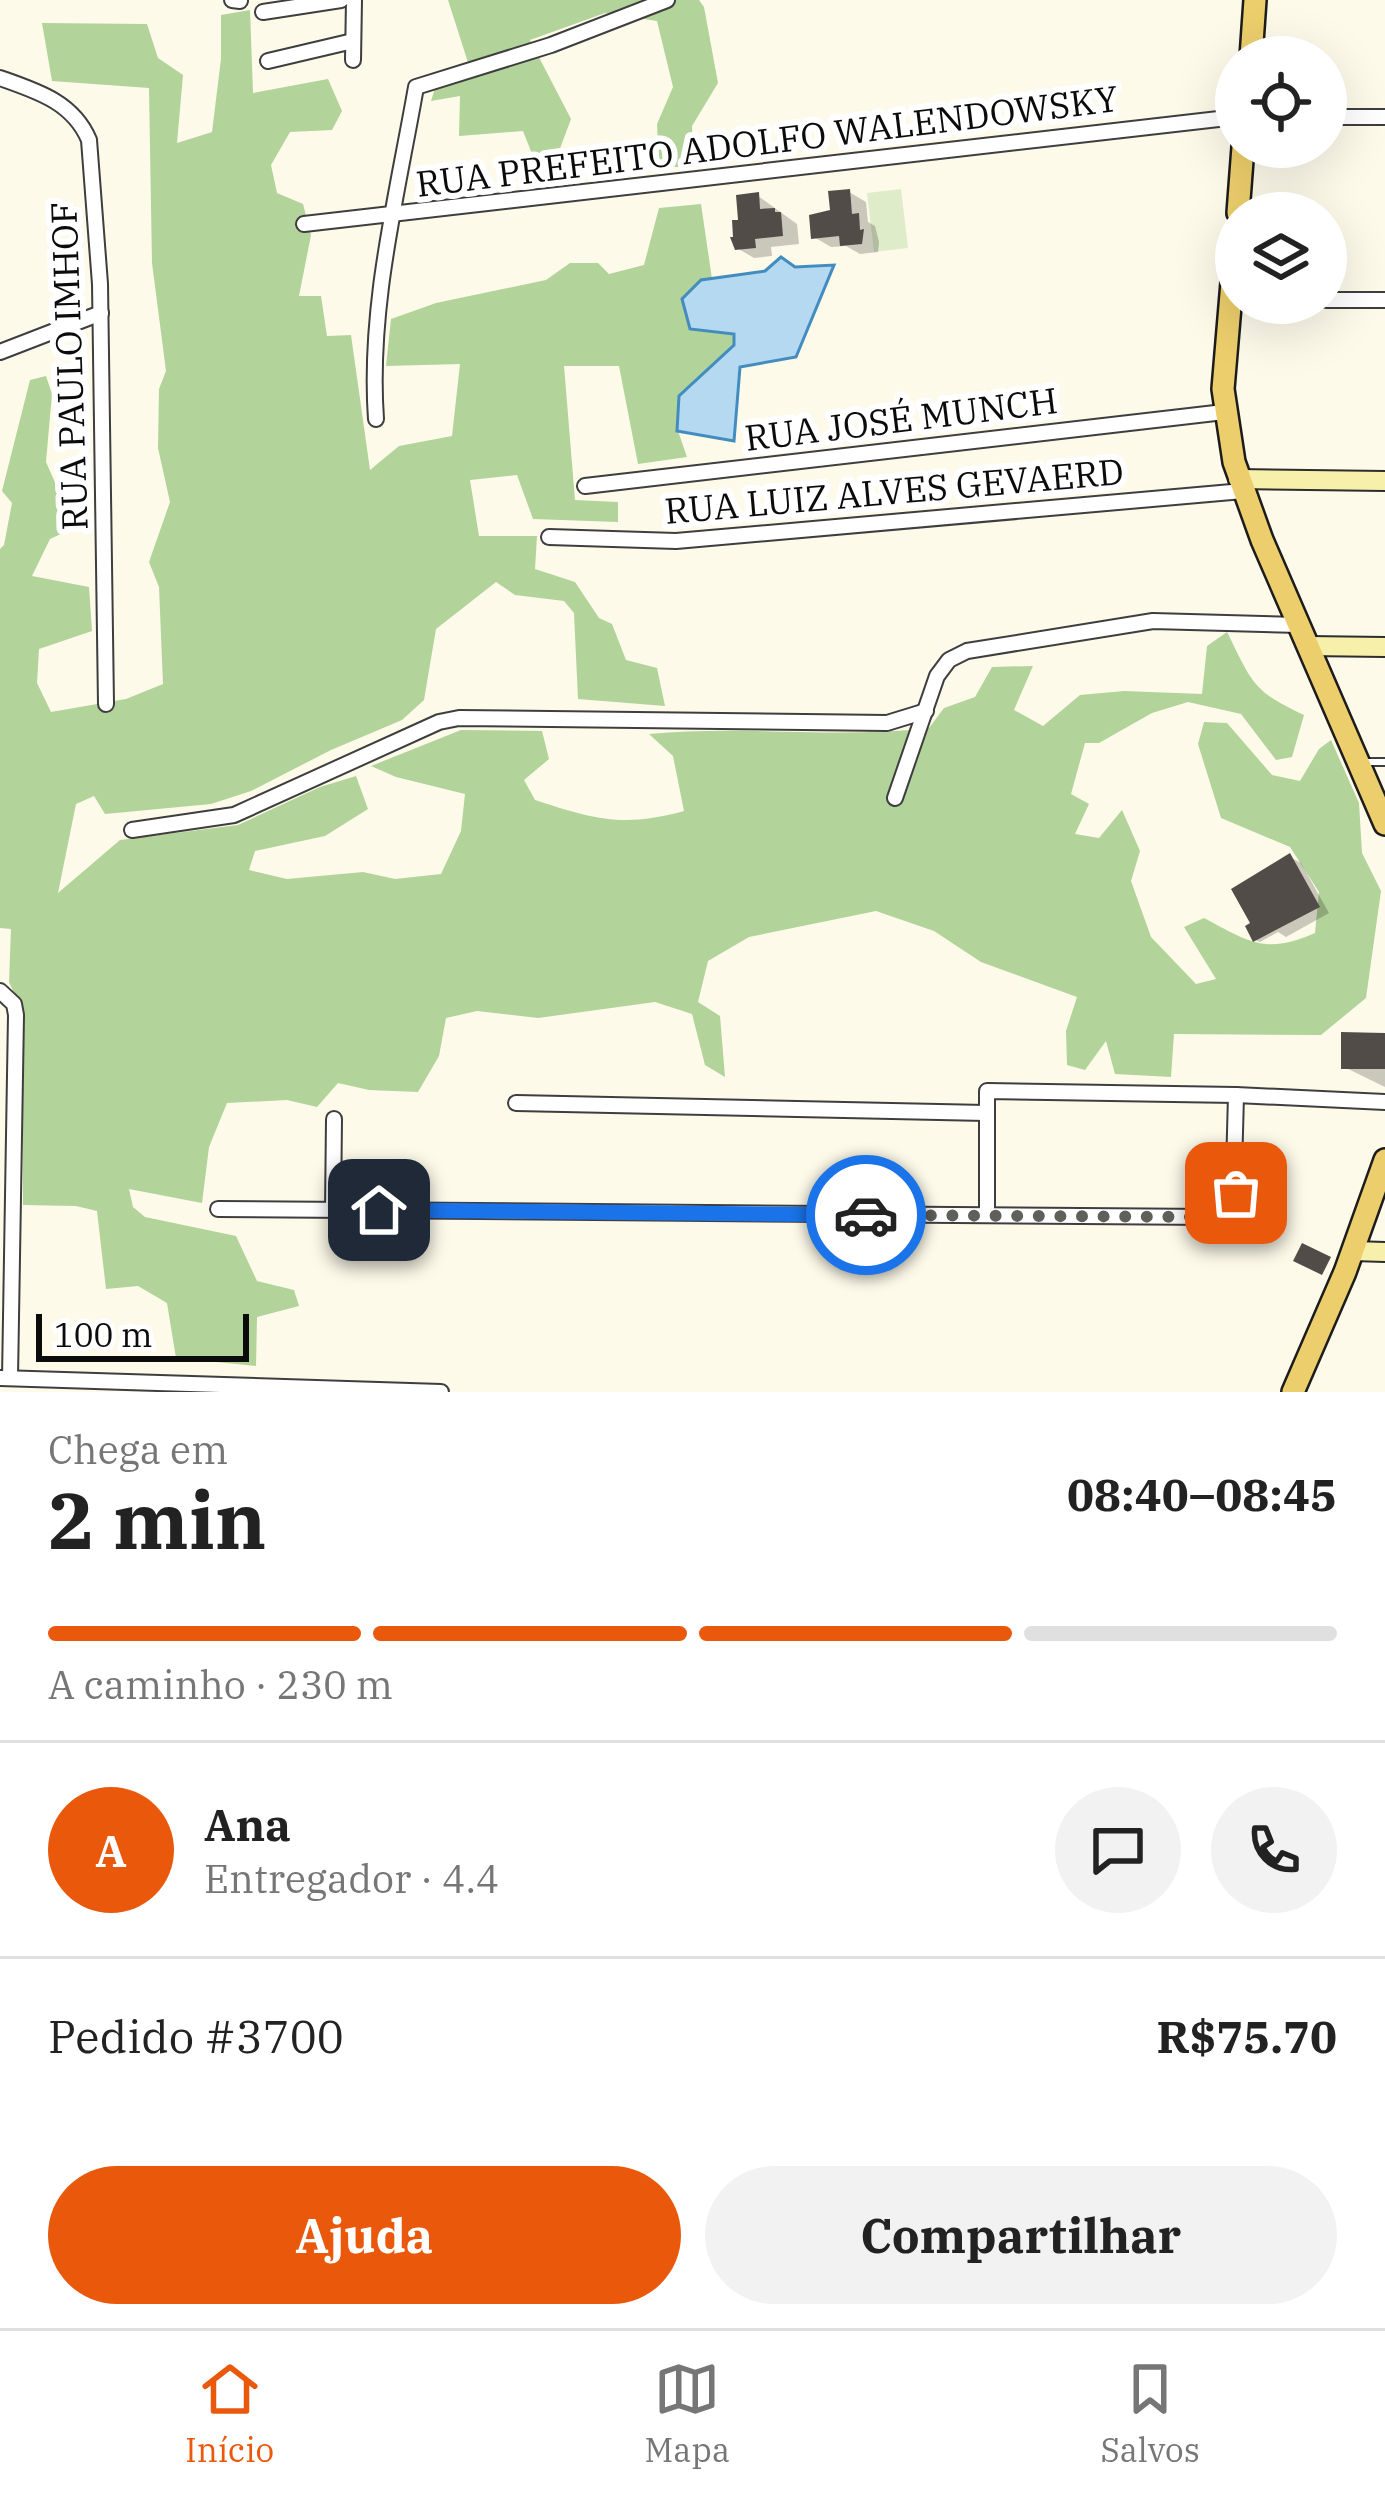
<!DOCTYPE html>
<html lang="pt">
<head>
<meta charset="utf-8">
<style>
	:root { --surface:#fff; --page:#f2f2f2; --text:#222; --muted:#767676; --line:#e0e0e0; --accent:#ea580c }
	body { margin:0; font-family:"IBM Plex Serif",serif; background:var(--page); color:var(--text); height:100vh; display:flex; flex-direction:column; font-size:45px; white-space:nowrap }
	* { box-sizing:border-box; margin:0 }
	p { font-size:39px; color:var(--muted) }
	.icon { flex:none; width:66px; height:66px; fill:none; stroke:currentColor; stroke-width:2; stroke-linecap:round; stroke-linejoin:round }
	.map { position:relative; height:1392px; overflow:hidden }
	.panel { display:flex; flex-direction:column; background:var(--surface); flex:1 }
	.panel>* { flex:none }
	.fabs { position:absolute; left:1215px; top:36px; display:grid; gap:24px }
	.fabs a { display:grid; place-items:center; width:132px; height:132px; border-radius:50%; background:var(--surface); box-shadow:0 12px 48px #0002; font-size:60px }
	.scale { position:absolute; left:36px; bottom:30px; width:213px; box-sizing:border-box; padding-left:12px; border:6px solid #0b0b0b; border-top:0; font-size:33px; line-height:42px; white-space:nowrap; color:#0b0b0b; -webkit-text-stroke:9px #fff; paint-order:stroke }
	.pin { position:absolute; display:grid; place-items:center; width:102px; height:102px; color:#fff; margin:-51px; border-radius:24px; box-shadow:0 6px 18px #0006 }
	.courier { position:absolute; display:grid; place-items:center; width:120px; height:120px; margin:-60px; border:9px solid #1a73e8; border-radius:50%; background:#fff; color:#222; box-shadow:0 3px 15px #0007 }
	.headline em { font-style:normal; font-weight:700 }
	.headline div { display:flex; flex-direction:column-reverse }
	.headline { display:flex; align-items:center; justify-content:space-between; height:204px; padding:0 48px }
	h1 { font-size:78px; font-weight:700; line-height:90px }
	.bar { display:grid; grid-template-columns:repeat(4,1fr); gap:18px 12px; align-content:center; height:144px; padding:0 48px }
	.bar i { height:15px; border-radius:9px; background:var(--line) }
	.bar .current { background:var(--accent) }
	.bar p { grid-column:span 4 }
	.line { display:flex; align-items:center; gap:30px; padding:0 48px; border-top:3px solid var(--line) }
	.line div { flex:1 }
	.round { display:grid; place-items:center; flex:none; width:126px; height:126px; border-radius:63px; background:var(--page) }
	.primary-button { display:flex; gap:24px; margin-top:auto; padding:24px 48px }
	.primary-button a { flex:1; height:138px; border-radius:72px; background:var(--accent); color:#fff; font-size:48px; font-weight:700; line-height:138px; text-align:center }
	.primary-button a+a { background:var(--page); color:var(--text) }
	.menu { display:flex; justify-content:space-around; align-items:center; height:168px; border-top:3px solid var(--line); background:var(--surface); font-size:33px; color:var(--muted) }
	.menu a { display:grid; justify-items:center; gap:6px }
	.menu .current { color:var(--accent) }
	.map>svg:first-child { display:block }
</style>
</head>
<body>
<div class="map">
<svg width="1385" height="1392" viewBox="0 0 1385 1392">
	<rect width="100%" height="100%" fill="#fdfaea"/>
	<g fill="#b2d399">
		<path d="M 448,0 L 699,0 L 704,7 L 718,83 L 692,126 L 694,167 L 659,167 L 657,124 L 673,87 L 657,21 L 605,13 L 530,40 L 571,119 L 552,170 L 538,169 L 523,131 L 459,136 L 460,96 L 431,101 L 435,88 L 473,78 Z"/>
		<path d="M 250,10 L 253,93 L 328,79 L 342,111 L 332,130 L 290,132 L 271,165 L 277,193 L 303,204 L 311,235 L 299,296 L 321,296 L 327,336 L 351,335 L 370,470 L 399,446 L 452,436 L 460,364 L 386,366 L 391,319 L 436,303 L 546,280 L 570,263 L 598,263 L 609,274 L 644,265 L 659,208 L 701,204 L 712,279 L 701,280 L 734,334 L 735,345 L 679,396 L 678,431 L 687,457 L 638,464 L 619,366 L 564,366 L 575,500 L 618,502 L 618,522 L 533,519 L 517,475 L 470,480 L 479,536 L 537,536 L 535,569 L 575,582 L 599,618 L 612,624 L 626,660 L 657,668 L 665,706 L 578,699 L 574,613 L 564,601 L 515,595 L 496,582 L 436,629 L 424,700 L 402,720 L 331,750 L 251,791 L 211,804 L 105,814 L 94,796 L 76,804 L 58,893 L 120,840 L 238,825 L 320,787 L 356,776 L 368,809 L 325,836 L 255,851 L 249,870 L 287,879 L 363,872 L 395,879 L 441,874 L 461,831 L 465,794 L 396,777 L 371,766 L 461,730 L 542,731 L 549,759 L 524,780 L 535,800 C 593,819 623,828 684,811 L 673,756 L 649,734 C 743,725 837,739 929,728 L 944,708 L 975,697 L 992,667 L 1033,666 L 1014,710 L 1043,726 L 1080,695 L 1124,691 L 1202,694 L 1207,646 L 1227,632 C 1252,682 1252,691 1304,715 L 1292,757 L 1276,760 L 1241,714 L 1188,702 L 1152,713 L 1099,743 L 1085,743 L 1071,794 L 1089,804 L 1075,834 L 1099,838 L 1122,810 L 1140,851 L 1131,881 L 1151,937 L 1196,984 L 1216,979 L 1184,927 L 1204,918 C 1249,942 1266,955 1315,933 L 1319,892 L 1290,847 L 1221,818 L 1198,744 L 1204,722 L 1227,723 L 1272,775 L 1300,781 L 1319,749 L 1331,740 L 1359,803 L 1362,853 L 1381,891 L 1366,998 L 1321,1035 L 1174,1034 L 1171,1077 L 1115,1074 L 1106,1041 L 1085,1070 L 1067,1065 L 1066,1031 L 1077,997 L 981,962 L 934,931 L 876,911 L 749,937 L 708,961 L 698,1002 L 720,1016 L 725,1077 L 705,1065 L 692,1014 L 655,1002 L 538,1018 L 477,1011 L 446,1018 L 439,1056 L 418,1092 L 369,1090 L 338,1083 L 317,1107 L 287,1100 L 227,1103 L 209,1147 L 202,1203 L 129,1189 L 133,1207 L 145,1217 L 236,1236 L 257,1281 L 294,1290 L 299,1306 L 257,1317 L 256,1366 L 176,1358 L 167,1303 L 138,1286 L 106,1289 L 97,1211 L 76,1206 L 23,1205 L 23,1012 L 9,982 L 11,929 L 0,928 L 0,549 L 4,545 L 12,503 L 2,491 L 30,380 L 46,376 L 52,394 L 46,462 L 57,487 L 61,534 L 50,539 L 32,576 L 89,587 L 92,631 L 39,649 L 37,683 L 51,712 L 126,699 L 163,684 L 159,587 L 149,562 L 170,502 L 158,448 L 159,389 L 166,371 L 152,263 L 149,88 L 52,81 L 42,23 L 147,24 L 158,58 L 183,75 L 177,143 L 212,132 L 221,59 L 221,15 Z"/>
	</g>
	<path fill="#dfecc9" d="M 901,189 L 908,248 L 874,252 L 867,193 Z"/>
	<path fill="#b4d9f0" stroke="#428cc0" stroke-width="3" d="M 781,257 L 795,267 L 834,265 L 796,357 L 740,367 L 734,441 L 677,431 L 679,396 L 734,345 L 734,334 L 690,329 L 682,299 L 701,280 L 765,271 Z"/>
	<g fill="#0003">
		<path d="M 849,192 L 866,202 L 868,222 L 875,226 L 879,242 L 878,252 L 860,254 L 846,246 L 831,247 L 814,237 Z"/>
		<path d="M 758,196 L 797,224 L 799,244 L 771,247 L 772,256 L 754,258 L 737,248 L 741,222 Z"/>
		<path d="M 1290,857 L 1301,863 L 1329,913 L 1286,937 L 1278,932 L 1260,942 L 1255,940 Z"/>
		<path d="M 1385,1036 L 1385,1087 L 1344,1067 Z"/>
	</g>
	<g fill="#524c48">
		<path d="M 850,189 L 852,214 L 859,213 L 860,230 L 864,229 L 862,244 L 840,246 L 839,236 L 811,239 L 809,215 L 830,210 L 828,191 Z"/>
		<path d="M 759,192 L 760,209 L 775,208 L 775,212 L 781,212 L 783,236 L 755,239 L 756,248 L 735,250 L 730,237 L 733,237 L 732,220 L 738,220 L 736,195 Z"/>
		<path d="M 1290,853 L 1320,907 L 1253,942 L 1245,926 L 1250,923 L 1231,889 Z"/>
		<path d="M 1341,1032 L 1385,1033 L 1385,1069 L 1341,1069 Z"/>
		<path d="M 1302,1243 L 1331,1257 L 1322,1275 L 1293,1261 Z"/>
	</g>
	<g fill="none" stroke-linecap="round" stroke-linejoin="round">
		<defs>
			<path id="lane" d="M 1362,762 L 1385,762"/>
			<g id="street">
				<path d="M 232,0 L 240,1"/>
				<path d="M 263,12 L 341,0"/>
				<path d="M 353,60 L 354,0"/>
				<path d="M 268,61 L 353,41"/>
				<path d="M 0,78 C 37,91 73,102 89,140 L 100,284 L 106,704"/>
				<path d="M 1326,117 L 1385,117"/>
				<path d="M 304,224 L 1236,117"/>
				<path d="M 1326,300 L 1385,300"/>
				<path d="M 0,352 L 101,313"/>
				<path d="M 376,419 C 368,308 397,196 416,87 L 551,45 L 667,0"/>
				<path d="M 585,486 L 1224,412"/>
				<path d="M 549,537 L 676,541 L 1243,491"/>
				<path d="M 895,798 L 937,676 L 949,660 L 967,651 L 1153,621 L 1299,625"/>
				<path d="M 132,830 L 234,815 L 439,722 L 459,718 L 887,723 L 926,711"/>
				<path d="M 0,991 L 14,1004 L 16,1015 L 10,1378"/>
				<path d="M 516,1103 L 986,1113"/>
				<path d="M 218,1209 L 1211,1217 L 1225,1214 L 1233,1207 L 1236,1095"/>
				<path d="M 333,1210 L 334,1119"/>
				<path d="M 987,1213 L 987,1091 L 1236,1095 L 1385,1102"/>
				<path d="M 0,1378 L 441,1392"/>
			</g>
			<g id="secondary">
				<path d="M 1238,479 L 1385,481"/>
				<path d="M 1308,646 L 1385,647"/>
				<path d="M 1353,1251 L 1385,1252"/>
			</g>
			<g id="primary">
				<path d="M 1251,57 L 1255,0"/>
				<path d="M 1238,213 L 1243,147"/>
				<path d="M 1236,235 L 1223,389 L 1234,462 L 1262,540 L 1385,824"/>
				<path d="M 1293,1392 L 1345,1272 L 1385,1160"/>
			</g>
		</defs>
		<use href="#lane" stroke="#3e3e3e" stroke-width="10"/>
		<use href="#street" stroke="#3e3e3e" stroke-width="18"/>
		<use href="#secondary" stroke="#2d2d2d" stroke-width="22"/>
		<use href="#primary" stroke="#1c1c1c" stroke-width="26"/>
		<use href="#lane" stroke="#fff" stroke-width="6"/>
		<use href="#street" stroke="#fff" stroke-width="14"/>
		<use href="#secondary" stroke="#f7f0ab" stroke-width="18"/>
		<use href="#primary" stroke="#ecce6c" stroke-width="21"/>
	</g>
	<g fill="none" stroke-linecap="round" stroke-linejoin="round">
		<path stroke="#605f59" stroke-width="12" stroke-dasharray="0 21.6" d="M 866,1215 L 1211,1217 C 1228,1214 1232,1209 1236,1193"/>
		<path stroke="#1a73e8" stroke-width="15" d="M 379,1210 L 866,1215"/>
	</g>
	<g text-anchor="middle" stroke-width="12" stroke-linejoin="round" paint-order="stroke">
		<g font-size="36" fill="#0b0b0b" stroke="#fff">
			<text transform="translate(767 141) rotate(-7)" y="13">RUA PREFEITO ADOLFO WALENDOWSKY</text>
			<text transform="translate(69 366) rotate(-92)" y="13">RUA PAULO IMHOF</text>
			<text transform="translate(901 419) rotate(-7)" y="13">RUA JOSÉ MUNCH</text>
			<text transform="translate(894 491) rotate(-5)" y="13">RUA LUIZ ALVES GEVAERD</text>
		</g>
	</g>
</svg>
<div class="fabs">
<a><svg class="icon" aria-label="locate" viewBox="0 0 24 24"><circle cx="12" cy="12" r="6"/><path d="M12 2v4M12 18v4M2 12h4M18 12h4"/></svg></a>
<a><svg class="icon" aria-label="layers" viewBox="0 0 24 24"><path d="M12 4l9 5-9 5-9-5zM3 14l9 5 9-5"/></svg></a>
</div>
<div class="scale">100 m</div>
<div class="pin" style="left:1236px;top:1193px;background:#ea580c"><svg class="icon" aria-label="bag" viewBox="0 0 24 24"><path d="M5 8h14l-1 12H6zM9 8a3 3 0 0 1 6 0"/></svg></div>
<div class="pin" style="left:379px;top:1210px;background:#1f2937"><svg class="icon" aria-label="home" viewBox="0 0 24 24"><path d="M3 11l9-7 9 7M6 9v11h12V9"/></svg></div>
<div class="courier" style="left:866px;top:1215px"><svg class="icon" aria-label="car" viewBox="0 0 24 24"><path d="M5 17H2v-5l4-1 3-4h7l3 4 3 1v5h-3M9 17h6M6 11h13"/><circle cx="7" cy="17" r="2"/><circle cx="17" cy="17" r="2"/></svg></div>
</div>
<section class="panel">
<div class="headline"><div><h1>2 min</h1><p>Chega em</p></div><em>08:40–08:45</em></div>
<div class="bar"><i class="current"></i><i class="current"></i><i class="current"></i><i></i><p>A caminho · 230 m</p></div>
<div class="line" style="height:216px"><b class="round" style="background:var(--accent);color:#fff">A</b><div><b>Ana</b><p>Entregador · 4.4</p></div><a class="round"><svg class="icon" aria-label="chat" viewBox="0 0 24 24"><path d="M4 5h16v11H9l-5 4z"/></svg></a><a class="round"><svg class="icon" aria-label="phone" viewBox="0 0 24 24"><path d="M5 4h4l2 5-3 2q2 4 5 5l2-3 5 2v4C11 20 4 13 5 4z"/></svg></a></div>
<div class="line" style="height:156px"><div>Pedido #3700</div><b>R$75.70</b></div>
<div class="primary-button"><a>Ajuda</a><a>Compartilhar</a></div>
</section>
<nav class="menu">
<a class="current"><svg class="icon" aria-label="home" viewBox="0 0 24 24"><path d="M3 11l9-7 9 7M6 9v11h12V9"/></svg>Início</a>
<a><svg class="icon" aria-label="map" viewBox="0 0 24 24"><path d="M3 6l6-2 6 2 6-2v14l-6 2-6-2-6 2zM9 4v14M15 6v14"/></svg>Mapa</a>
<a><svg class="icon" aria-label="saved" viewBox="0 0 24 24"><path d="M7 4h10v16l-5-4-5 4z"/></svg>Salvos</a>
</nav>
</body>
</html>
